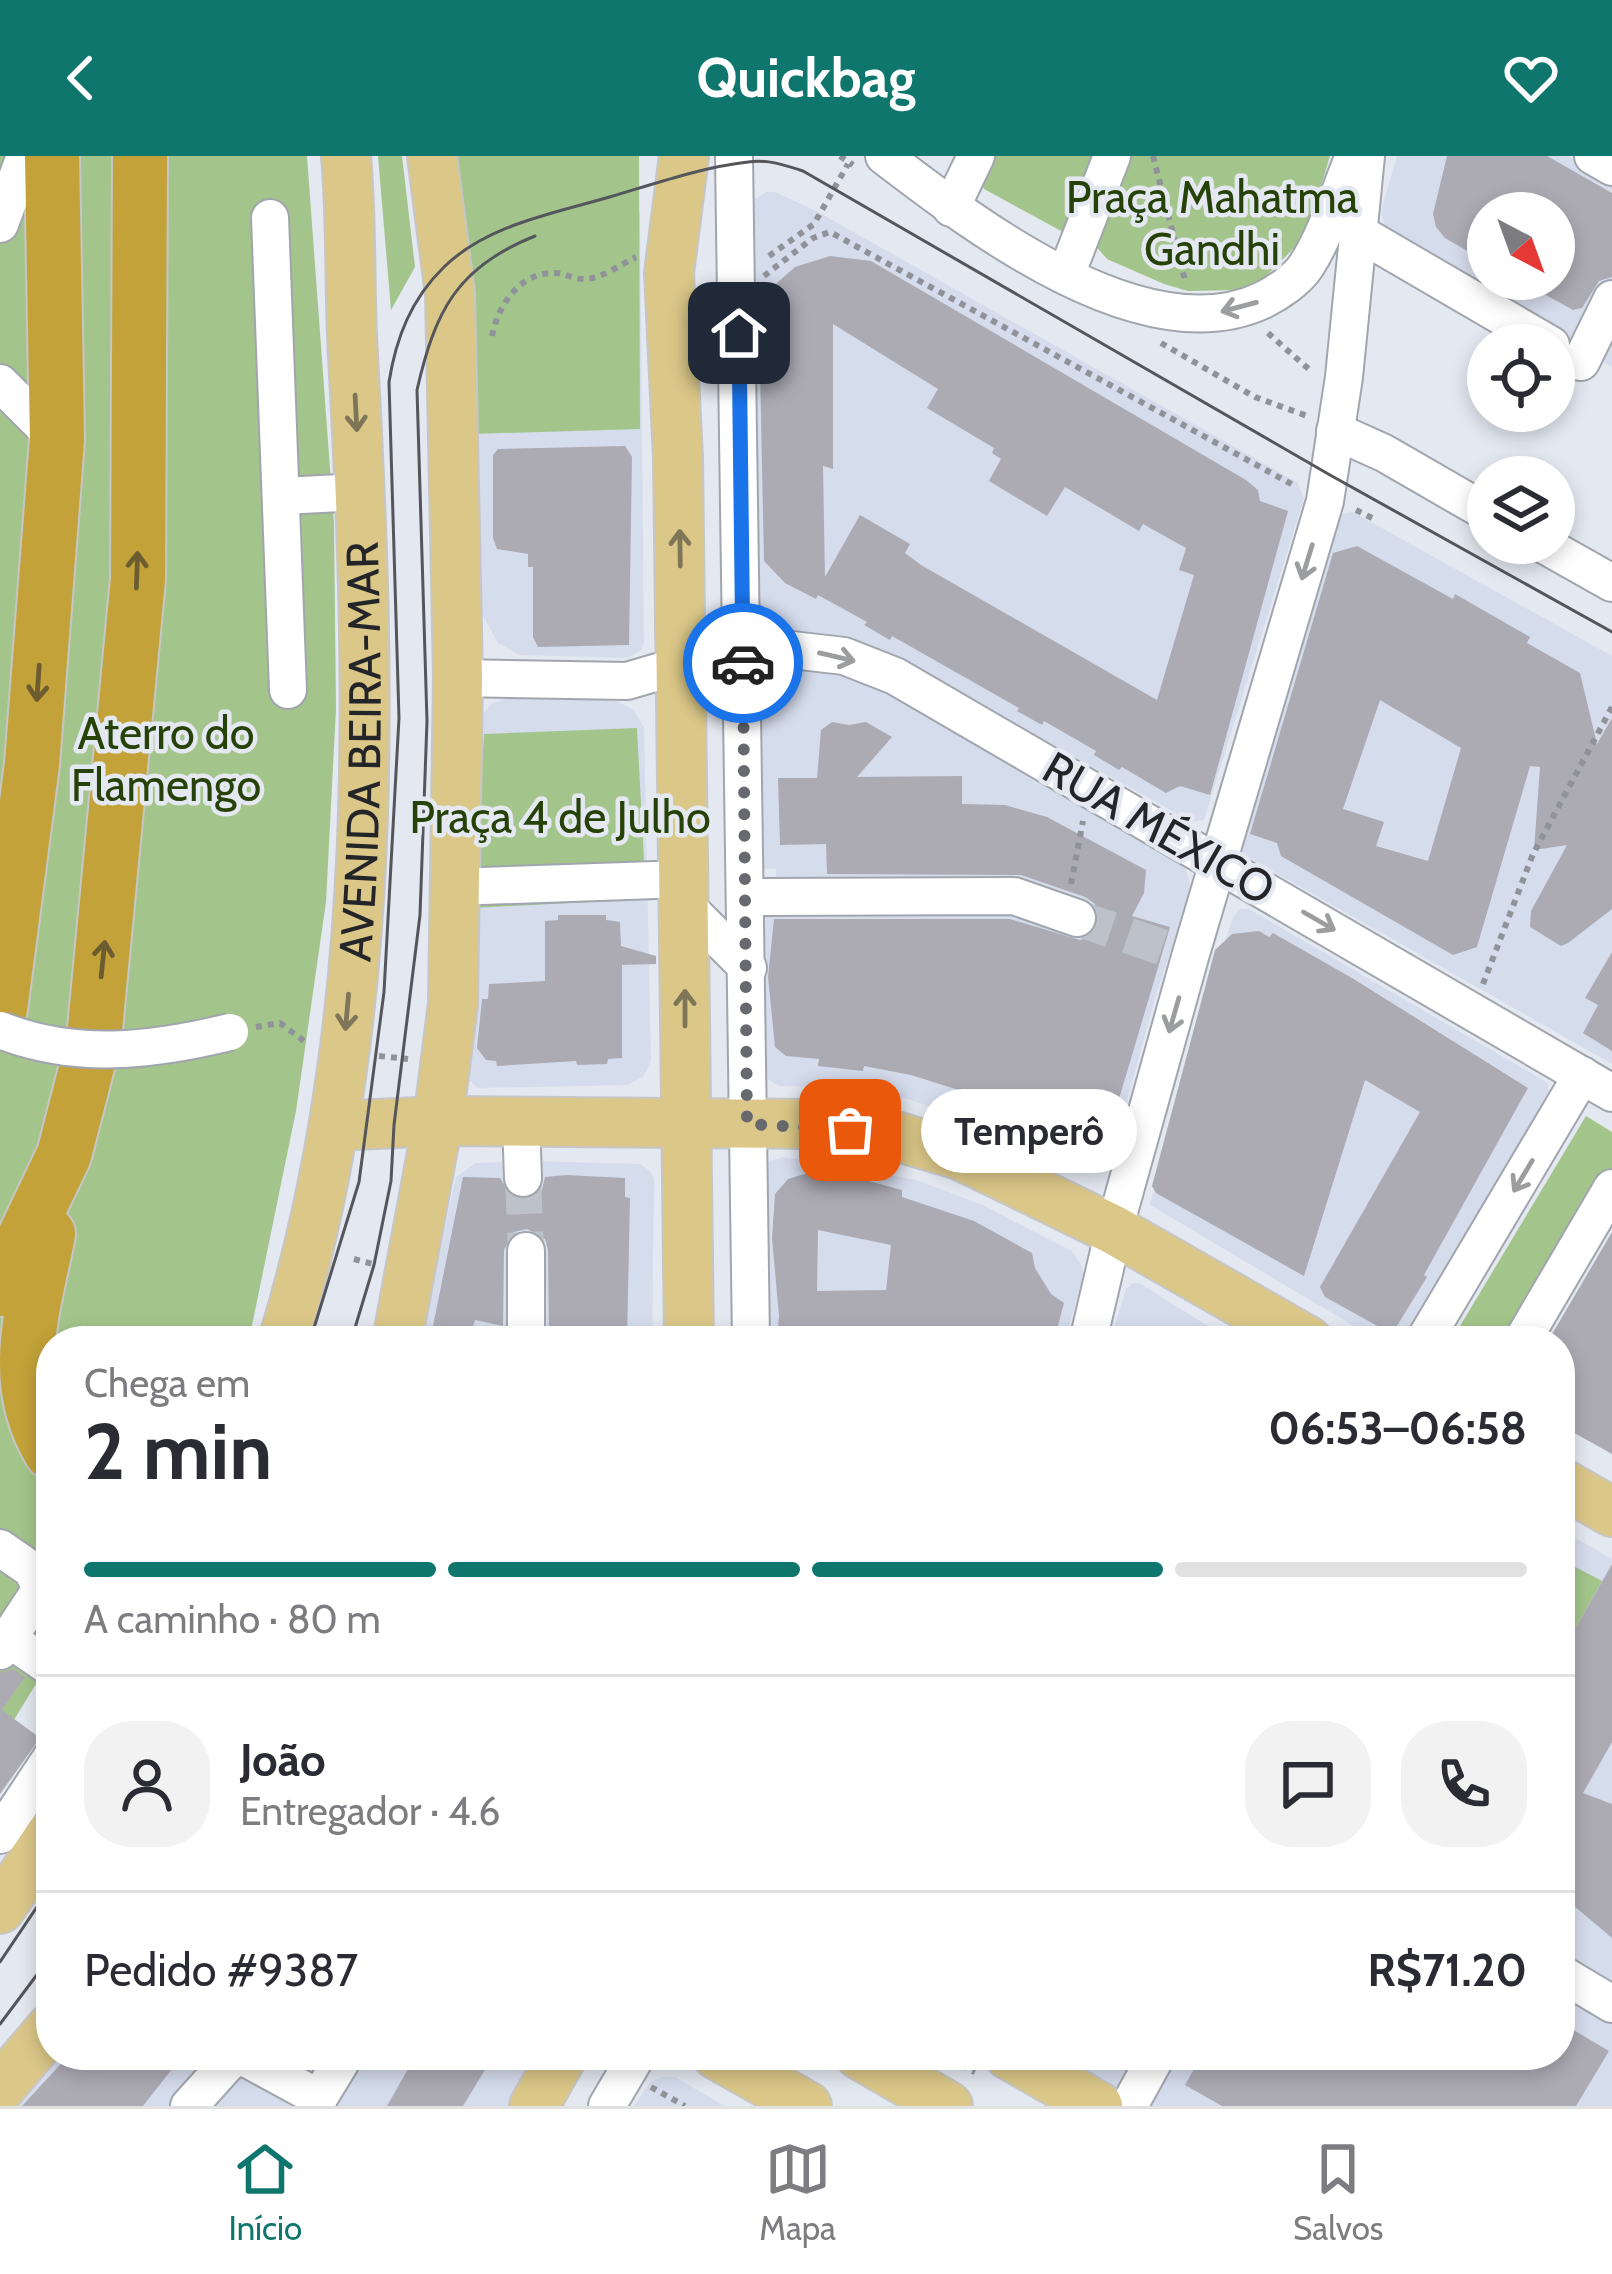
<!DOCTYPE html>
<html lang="pt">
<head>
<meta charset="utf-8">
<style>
	:root { --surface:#fff; --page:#f2f2f3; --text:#2b2b33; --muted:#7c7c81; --line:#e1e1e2; --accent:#0f766e }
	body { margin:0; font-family:Cabin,sans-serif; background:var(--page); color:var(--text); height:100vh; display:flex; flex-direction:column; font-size:45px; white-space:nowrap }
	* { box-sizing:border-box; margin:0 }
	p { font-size:39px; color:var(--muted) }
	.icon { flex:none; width:66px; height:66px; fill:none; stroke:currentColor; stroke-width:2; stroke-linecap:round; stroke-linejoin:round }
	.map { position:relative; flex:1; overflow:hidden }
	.drawer { position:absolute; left:36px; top:1170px; width:1539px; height:744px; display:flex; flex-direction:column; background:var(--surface); border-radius:48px; box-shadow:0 6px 18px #0003 }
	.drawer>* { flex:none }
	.needle { width:78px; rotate:139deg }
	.tools { position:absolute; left:1467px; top:36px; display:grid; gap:24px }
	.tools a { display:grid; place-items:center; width:108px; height:108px; border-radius:50%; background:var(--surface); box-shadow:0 6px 18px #0003; font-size:60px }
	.pin { position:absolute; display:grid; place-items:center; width:102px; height:102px; color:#fff; margin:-51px; border-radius:24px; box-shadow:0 6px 18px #0006 }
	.courier { position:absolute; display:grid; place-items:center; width:120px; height:120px; margin:-60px; border:9px solid #1a73e8; border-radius:50%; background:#fff; color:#222; box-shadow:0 3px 15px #0007 }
	.bubble { position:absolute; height:84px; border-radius:42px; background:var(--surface); box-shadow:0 6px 18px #0003; font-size:39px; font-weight:800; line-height:84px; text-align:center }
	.head em { font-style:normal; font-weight:800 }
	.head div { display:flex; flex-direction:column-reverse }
	.head { display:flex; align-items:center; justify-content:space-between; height:204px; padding:0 48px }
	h1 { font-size:78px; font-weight:800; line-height:90px }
	.bar { display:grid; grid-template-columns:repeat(4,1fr); gap:18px 12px; align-content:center; height:144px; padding:0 48px }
	.bar i { height:15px; border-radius:9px; background:var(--line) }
	.bar .current { background:var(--accent) }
	.bar p { grid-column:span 4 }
	.line { display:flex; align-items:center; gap:30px; padding:0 48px; border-top:3px solid var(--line) }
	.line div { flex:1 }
	.round { display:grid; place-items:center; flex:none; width:126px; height:126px; border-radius:48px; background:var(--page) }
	header { display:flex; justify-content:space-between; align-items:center; height:156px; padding:0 48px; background:var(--accent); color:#fff; font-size:54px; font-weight:800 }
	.dock { display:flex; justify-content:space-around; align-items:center; height:168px; border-top:3px solid var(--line); background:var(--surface); font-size:33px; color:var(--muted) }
	.dock a { display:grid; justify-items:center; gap:6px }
	.dock .current { color:var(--accent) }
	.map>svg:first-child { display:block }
</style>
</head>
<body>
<header><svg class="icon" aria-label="back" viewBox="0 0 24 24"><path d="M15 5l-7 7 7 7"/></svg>Quickbag<svg class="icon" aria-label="heart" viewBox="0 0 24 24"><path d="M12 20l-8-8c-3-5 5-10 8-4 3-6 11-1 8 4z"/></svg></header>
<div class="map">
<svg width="1612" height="1950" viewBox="0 0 1612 1950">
	<rect width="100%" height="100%" fill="#e4e8f1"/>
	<g fill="#d5dcec" fill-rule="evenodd">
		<path d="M 1397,0 L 1568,0 L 1612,25 L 1612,211 L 1400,90 L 1386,75 L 1381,55 ZM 1488,57 L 1554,57 L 1554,123 L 1488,123 Z"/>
		<path d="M 766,36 L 775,36 L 818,56 L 1297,326 L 1304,342 L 1204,664 L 1192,666 L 893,500 L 842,482 L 764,474 L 755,469 L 752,45 Z"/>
		<path d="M 640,55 L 644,487 L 641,494 L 628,502 L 519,499 L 498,487 L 481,456 L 465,139 Z"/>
		<path d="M 1353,356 L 1612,500 L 1612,908 L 1239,696 L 1340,358 Z"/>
		<path d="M 774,510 L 831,512 L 883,531 L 1185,709 L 1191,733 L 1156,839 L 1113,996 L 1107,1005 L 1092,1009 L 908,943 L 838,931 L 779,930 L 761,919 L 760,759 L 1085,752 L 777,734 L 776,713 L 760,712 L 755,522 Z"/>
		<path d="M 511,540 L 616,545 L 634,554 L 644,572 L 651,905 L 643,921 L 627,929 L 478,932 L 468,923 L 478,565 L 491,548 Z"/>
		<path d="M 1240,753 L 1249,753 L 1548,927 L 1549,943 L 1410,1173 L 1394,1184 L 1376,1183 L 1150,1049 L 1203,853 L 1233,761 Z"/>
		<path d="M 783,1001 L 917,1024 L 982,1049 L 1072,1095 L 1082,1110 L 1083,1120 L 1065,1185 L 762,1185 L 766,1007 Z"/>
		<path d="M 529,1005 L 640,1008 L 650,1015 L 654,1023 L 652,1185 L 420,1185 L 456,1021 L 476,1007 Z"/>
		<path d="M 1133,1127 L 1139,1127 L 1232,1185 L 1110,1185 L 1126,1133 Z"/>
		<path d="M 1560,1373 L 1612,1403 L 1612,1950 L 1145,1950 L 1059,1899 L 1560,1899 Z"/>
		<path d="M 51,1899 L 541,1899 L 510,1950 L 3,1950 Z"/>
		<path d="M 666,1920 L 675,1921 L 725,1950 L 634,1950 L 650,1926 Z"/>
	</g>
	<g fill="#a3c58b">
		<path d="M 0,0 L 307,0 L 334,367 L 336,553 L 326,746 L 296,955 L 249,1184 L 51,1185 L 51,1503 L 0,1587 Z"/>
		<path d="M 378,0 L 402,0 L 415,111 L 391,154 Z"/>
		<path d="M 456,0 L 639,0 L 640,273 L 472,278 Z"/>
		<path d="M 967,0 L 1330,0 L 1310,67 L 1298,88 L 1265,121 L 1238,134 L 1188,135 L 1164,128 L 1107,103 L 1077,68 L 1063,76 L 984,33 Z"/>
		<path d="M 637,572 L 646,743 L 473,752 L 484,578 Z"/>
		<path d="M 1586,960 L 1612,976 L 1612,1012 L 1507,1185 L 1451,1185 Z"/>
		<path d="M 1560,1403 L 1602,1425 L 1560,1499 Z"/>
	</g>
	<g fill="#acabb4" fill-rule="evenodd">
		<path d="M 1447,0 L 1547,0 L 1612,37 L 1612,121 L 1599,125 L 1582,152 L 1573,154 L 1517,123 L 1554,123 L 1554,57 L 1488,57 L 1488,107 L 1445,82 L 1436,71 L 1433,58 Z"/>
		<path d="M 830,100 L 871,105 L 1246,324 L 1258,334 L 1260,345 L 1288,355 L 1210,639 L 1180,630 L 1166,637 L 1122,611 L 1119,614 L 1094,599 L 1096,595 L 1044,565 L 1042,569 L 1017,555 L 1019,552 L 892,480 L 890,484 L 864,469 L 867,466 L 818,439 L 816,443 L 785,427 L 764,405 L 759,166 L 777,127 L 795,111 ZM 833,168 L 938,233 L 927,252 L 994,292 L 992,297 L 1001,303 L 989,325 L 1047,360 L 1065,331 L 1139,375 L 1143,368 L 1186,392 L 1179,414 L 1194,419 L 1157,544 L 921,409 L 905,397 L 910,388 L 860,359 L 825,421 L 823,310 L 833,313 Z"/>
		<path d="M 625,290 L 632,301 L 629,489 L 538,491 L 533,481 L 533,411 L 528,411 L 528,398 L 497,393 L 493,382 L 493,299 L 498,293 Z"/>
		<path d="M 1357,390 L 1453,443 L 1455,438 L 1530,481 L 1527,487 L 1580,517 L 1597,588 L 1612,562 L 1612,753 L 1568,787 L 1561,790 L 1530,771 L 1531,755 L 1567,689 L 1534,694 L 1540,611 L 1530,610 L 1477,791 L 1453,799 L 1281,700 L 1277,687 L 1250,678 L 1333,397 ZM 1380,544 L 1461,592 L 1428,705 L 1376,690 L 1384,666 L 1343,653 Z"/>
		<path d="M 832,566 L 849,569 L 866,566 L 892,581 L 857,621 L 962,620 L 962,648 L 1005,649 L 1047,661 L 1146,714 L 1144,737 L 1132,760 L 1170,771 L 1106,987 L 1087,991 L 987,943 L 911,919 L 864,910 L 863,915 L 818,910 L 819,903 L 786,900 L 775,891 L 768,821 L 774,763 L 1010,763 L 1080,784 L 1091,780 L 1098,768 L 1095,748 L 1085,741 L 1021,719 L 827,718 L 826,688 L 780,689 L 778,622 L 817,622 L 821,574 Z"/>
		<path d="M 558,759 L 606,759 L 606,764 L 620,766 L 621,790 L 656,800 L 656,808 L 622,809 L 622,902 L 608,903 L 607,908 L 577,909 L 576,905 L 497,910 L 496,905 L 486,904 L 477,892 L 482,843 L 488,843 L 489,828 L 545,825 L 545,765 L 558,764 Z"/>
		<path d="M 1259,775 L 1269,781 L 1273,777 L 1352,822 L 1528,932 L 1424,1119 L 1427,1121 L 1392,1178 L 1325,1141 L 1320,1131 L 1420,956 L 1365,924 L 1304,1120 L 1156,1037 L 1152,1030 L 1215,794 L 1232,778 Z"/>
		<path d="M 1612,796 L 1612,895 L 1583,877 L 1598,849 L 1585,842 Z"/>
		<path d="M 811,1016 L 861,1023 L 902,1034 L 902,1041 L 974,1065 L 1032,1097 L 1035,1112 L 1051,1138 L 1064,1147 L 1054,1185 L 777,1185 L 779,1160 L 772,1082 L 775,1038 L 788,1023 ZM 818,1074 L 891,1089 L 886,1134 L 817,1135 Z"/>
		<path d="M 566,1019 L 625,1022 L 625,1041 L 630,1042 L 627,1185 L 549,1185 L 548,1094 L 545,1083 L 527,1073 L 514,1076 L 504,1094 L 503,1170 L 475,1164 L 469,1185 L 430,1185 L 463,1021 L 500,1022 L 512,1041 L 525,1044 L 542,1034 L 545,1021 Z"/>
		<path d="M 1612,1076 L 1612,1298 L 1560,1269 L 1560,1185 L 1548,1185 Z"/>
		<path d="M 1612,1408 L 1612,1586 L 1583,1637 L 1612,1648 L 1612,1782 L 1560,1738 L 1560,1499 Z"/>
		<path d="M 13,1513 L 25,1521 L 2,1554 L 40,1582 L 0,1638 L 0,1517 Z"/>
		<path d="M 1560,1866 L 1609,1895 L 1576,1950 L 1222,1950 L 1185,1929 L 1202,1899 L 1560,1899 Z"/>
		<path d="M 69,1899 L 183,1899 L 143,1950 L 22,1950 Z"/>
		<path d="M 416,1899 L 494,1899 L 463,1950 L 387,1950 Z"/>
	</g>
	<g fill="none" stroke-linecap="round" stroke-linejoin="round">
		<g stroke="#bdc1c9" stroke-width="36" stroke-dasharray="36 18" stroke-linecap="butt">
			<path d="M 1077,762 L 1164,792"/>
			<path d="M 523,1022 L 526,1095"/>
		</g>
		<defs>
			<g id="minor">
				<path d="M 734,0 L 751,1185"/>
				<path d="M 884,0 C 974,69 1145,200 1263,144 C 1277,137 1297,124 1306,110 C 1327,78 1339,35 1354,0"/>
				<path d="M 1593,0 L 1612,11"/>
				<path d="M 951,52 L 976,0"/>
				<path d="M 270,62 L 288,534"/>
				<path d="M 0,68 L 25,0"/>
				<path d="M 1359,77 L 1551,189"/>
				<path d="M 1066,119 L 1112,0"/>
				<path d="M 1581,206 L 1612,143"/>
				<path d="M 0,227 L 57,284"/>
				<path d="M 1335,275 L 1384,297 L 1488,357"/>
				<path d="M 282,340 L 360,336"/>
				<path d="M 1541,387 L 1612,427"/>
				<path d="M 458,522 L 627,525 L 743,491 L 766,491 L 844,500 L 895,520 L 1612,937"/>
				<path d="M 454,731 L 684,723"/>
				<path d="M 747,741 L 1014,740 L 1077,762"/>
				<path d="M 685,749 L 748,812"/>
				<path d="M 521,966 L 523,1022"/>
				<path d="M 526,1095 L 526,1185"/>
				<path d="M 1088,1185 L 1114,1074 L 1190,801 L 1325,345 L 1344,221 L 1366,0"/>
				<path d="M 1424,1185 L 1582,919"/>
				<path d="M 1522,1185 L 1612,1032"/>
				<path d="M 0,1392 L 32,1414 L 41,1433 L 0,1495"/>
				<path d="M 9,1483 L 51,1512"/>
				<path d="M 0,1679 L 51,1602"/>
				<path d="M 1560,1817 L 1612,1848"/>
				<path d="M 189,1950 L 227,1908 L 240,1899 L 319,1942"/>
				<path d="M 314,1950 L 345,1899"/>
				<path d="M 607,1950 L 637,1899"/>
				<path d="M 1129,1950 L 1157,1899"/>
			</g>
			<g id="major">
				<path d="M 684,0 L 669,117 L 678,302 L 689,1185"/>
				<path d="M 335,970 L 438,965 L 809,968 L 892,979 L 960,999 L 1114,1074 L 1308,1185"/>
				<path id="s1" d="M 283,1185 C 381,868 371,528 353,200 C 349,134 352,66 346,0"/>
				<path d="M 397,1185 L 438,965 L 453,848 L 458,522 L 450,138 L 432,0"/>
				<path d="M 1560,1326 L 1612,1356"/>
				<path d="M 0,1753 L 51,1678"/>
				<path d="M 717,1899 L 807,1950"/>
				<path d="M 860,1899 L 948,1950"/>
				<path d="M 1009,1899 L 1098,1950"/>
				<path d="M 0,1932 L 51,1872"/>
				<path d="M 534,1950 L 563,1899"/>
			</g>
			<g id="highway">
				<path d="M 0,853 L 32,608 L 57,284 L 52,0"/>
				<path d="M 48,1078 C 33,1154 8,1224 51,1296"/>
				<path d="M 0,1133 L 64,999 L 94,883 L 138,423 L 140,0"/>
			</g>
		</defs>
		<use href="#minor" stroke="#a1a5ad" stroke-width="40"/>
		<use href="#major" stroke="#c6c6c7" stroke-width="52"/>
		<use href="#highway" stroke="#c6c6c7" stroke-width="58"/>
		<g stroke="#8f9399" stroke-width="6" stroke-dasharray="6 6" stroke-linecap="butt">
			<path d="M 840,0 L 853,9"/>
			<path d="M 1153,0 L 1185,124"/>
			<path d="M 769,100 L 814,68 L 848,8"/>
			<path d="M 764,120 L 813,82 L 830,76 L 1295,330"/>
			<path d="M 1268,177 L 1312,216"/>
			<path d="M 492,180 C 498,150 519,116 555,117 C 564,117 574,123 583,123 C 600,124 621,108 636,101"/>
			<path d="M 1161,187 L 1255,241 L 1310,261"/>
			<path d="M 1356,354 L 1374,363"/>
			<path d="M 1071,728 L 1083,665"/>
			<path d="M 1483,828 L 1533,698 L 1612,551"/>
			<path d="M 256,871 L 280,867 L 308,888"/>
			<path d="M 379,900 L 408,903"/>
			<path d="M 354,1103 L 373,1108"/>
			<path d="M 951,1904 L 975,1916"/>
			<path d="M 651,1931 L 685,1950"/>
		</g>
		<use href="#minor" stroke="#fff" stroke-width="36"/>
		<use href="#major" stroke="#dbc788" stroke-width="48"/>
		<use href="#highway" stroke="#c3a239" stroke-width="54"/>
		<g stroke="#54565b" stroke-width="3">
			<path d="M 310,1185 L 359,1026 L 384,836 L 399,562 L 389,226 C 396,182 411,143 444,111 C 488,68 556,57 613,40 C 657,27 703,11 748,6 C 767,3 785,9 803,15 L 1330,319 L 1612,476"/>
			<path d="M 351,1185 L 374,1109 L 391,1025 L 394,969 L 420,759 L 427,565 L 417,234 C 435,155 457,111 535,80"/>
			<path d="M 0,1806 L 51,1730"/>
			<path d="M 0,1868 L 51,1800"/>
		</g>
		<defs>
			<path id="minor-bridge" d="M 0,874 C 76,904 152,895 230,876"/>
		</defs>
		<use href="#minor-bridge" stroke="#a1a5ad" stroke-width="40" stroke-linecap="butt"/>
		<use href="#minor-bridge" stroke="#fff" stroke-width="36"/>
	</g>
	<defs><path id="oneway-shaft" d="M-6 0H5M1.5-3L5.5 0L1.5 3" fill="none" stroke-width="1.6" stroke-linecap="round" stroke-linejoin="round" transform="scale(3)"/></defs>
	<g stroke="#9c9d9e">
		<use href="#oneway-shaft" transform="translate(1239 151) rotate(165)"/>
		<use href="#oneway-shaft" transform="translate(1307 406) rotate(107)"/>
		<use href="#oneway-shaft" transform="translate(837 501) rotate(13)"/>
		<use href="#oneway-shaft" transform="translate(1319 765) rotate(30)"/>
		<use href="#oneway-shaft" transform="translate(1174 859) rotate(106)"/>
		<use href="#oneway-shaft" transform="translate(1523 1020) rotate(121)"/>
	</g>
	<g stroke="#7f7658">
		<use href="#oneway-shaft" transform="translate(356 257) rotate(87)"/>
		<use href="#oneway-shaft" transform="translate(680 392) rotate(-91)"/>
		<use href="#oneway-shaft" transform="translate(685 852) rotate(-90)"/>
		<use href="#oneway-shaft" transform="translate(347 856) rotate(95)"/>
	</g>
	<g stroke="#6b5d30">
		<use href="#oneway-shaft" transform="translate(137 414) rotate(-88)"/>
		<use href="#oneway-shaft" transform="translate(38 527) rotate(94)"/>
		<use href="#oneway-shaft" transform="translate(103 803) rotate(-84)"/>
	</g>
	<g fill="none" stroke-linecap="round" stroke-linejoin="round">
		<path stroke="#67696e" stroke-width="12" stroke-dasharray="0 21.6" d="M 743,507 L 747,968 L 850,974"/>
		<path stroke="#1a73e8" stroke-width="15" d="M 739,177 L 743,507"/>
	</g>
	<g text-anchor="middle" stroke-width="9" stroke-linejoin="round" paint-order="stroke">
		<g font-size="45" fill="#264208" stroke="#e4e8f1">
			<text x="1212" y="57">Praça Mahatma<tspan x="1212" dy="52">Gandhi</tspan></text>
			<text x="166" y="593">Aterro do<tspan x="166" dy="52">Flamengo</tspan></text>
			<text x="560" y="677">Praça 4 de Julho</text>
		</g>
		<g font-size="45" fill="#232528" stroke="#e4e8f1">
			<text dy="16" stroke="none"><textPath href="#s1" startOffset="597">AVENIDA BEIRA-MAR</textPath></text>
			<text transform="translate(1159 672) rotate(30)" y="16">RUA MÉXICO</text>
		</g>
	</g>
</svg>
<div class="tools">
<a><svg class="needle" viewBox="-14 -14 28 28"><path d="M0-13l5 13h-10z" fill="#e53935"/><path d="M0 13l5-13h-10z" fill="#7c7c81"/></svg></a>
<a><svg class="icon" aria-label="locate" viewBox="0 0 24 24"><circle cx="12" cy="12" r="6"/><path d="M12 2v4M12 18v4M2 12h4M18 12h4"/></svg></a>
<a><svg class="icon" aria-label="layers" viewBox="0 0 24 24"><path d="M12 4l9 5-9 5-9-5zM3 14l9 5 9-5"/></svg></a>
</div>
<div class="pin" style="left:850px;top:974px;background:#ea580c"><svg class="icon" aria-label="bag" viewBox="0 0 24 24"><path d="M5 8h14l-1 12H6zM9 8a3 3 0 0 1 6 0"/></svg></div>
<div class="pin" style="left:739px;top:177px;background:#1f2937"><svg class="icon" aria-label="home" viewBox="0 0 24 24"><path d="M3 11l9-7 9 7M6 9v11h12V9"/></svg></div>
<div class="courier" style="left:743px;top:507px"><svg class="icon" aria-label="car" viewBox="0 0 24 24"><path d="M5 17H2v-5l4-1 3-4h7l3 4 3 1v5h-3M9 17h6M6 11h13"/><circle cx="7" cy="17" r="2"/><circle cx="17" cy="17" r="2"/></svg></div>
<div class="bubble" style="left:921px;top:933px;width:216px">Temperô</div>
<section class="drawer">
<div class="head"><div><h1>2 min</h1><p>Chega em</p></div><em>06:53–06:58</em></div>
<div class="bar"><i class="current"></i><i class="current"></i><i class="current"></i><i></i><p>A caminho · 80 m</p></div>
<div class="line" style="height:216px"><a class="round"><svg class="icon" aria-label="person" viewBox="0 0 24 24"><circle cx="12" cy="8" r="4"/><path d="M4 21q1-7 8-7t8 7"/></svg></a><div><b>João</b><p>Entregador · 4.6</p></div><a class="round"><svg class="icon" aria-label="chat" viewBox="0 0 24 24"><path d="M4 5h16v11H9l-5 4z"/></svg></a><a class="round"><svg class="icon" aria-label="phone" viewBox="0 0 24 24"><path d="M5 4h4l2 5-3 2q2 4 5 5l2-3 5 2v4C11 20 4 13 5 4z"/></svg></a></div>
<div class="line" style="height:156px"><div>Pedido #9387</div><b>R$71.20</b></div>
</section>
</div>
<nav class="dock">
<a class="current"><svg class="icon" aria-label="home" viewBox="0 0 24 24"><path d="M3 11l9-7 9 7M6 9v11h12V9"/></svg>Início</a>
<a><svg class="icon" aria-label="map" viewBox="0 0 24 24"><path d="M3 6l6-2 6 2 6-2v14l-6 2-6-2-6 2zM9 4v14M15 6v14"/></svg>Mapa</a>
<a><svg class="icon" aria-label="saved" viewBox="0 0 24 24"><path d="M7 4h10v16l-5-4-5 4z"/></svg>Salvos</a>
</nav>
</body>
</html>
